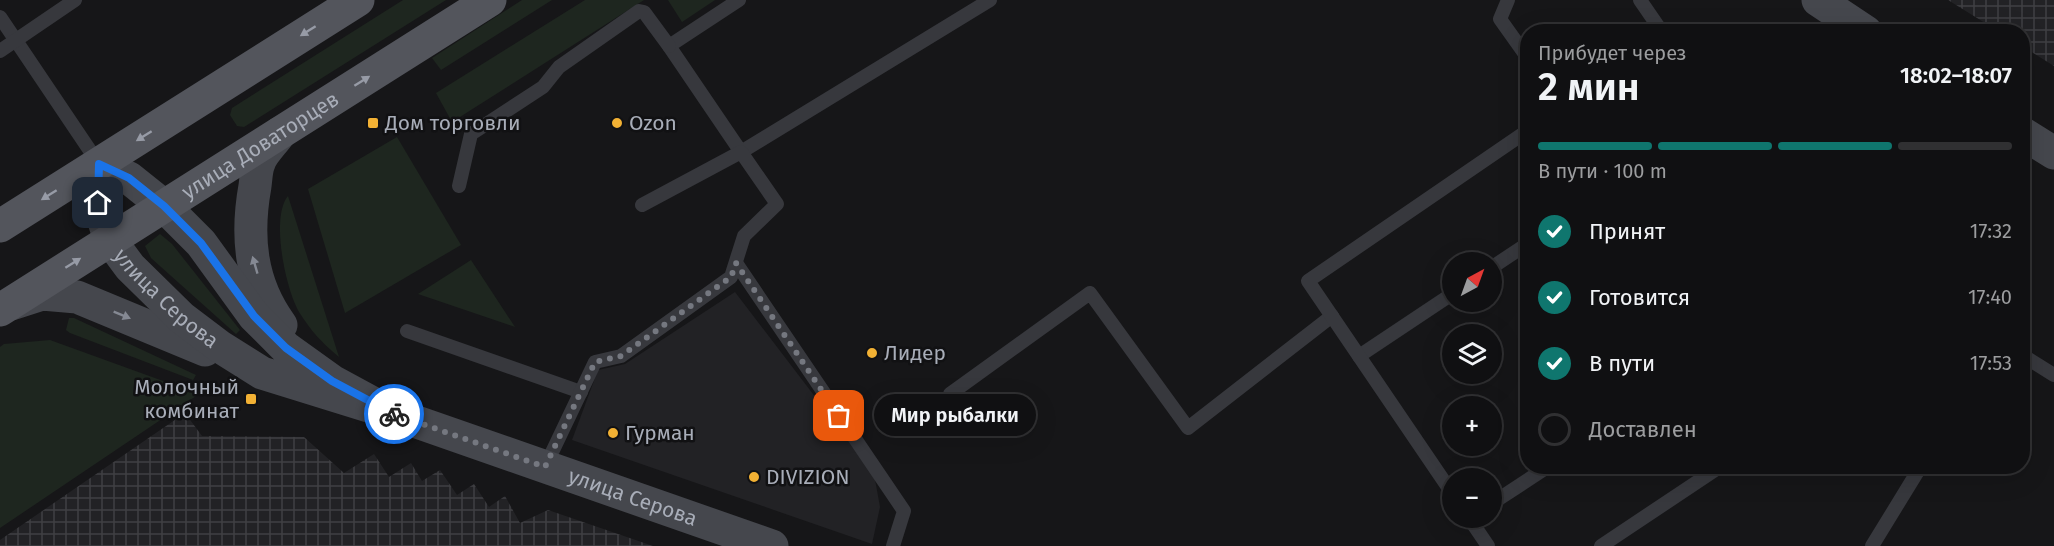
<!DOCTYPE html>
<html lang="ru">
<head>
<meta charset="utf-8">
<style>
	:root { --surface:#101012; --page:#1e1e20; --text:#f1f3f6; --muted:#9c9d9f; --line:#303032; --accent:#0f766e }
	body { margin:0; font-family:"Fira Sans",sans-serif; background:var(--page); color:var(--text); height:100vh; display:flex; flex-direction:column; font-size:22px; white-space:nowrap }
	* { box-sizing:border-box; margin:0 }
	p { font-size:20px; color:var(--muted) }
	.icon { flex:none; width:33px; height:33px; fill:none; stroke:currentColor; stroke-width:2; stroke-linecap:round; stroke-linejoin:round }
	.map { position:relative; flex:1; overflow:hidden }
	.drawer { position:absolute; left:1520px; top:24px; width:510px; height:450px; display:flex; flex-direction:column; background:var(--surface); border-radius:24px; box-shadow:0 6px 24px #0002,0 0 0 2px var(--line) }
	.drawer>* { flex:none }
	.needle { width:39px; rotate:41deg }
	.tools { position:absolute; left:1442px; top:252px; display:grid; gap:12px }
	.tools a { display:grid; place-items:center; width:60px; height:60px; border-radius:50%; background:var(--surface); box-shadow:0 6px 24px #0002,0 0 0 2px var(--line); font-size:30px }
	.pin { position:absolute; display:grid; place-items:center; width:51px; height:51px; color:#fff; margin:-26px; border-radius:12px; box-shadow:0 3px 9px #0006 }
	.courier { position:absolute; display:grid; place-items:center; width:60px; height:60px; margin:-30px; border:4px solid #1a73e8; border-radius:50%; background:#fff; color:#222; box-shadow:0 2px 8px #0007 }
	.bubble { position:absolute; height:42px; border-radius:21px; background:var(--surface); box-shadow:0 6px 24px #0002,0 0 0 2px var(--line); font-size:20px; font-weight:600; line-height:42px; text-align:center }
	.headline em { font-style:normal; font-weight:600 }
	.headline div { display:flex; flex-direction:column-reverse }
	.headline { display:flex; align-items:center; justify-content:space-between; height:102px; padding:0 18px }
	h1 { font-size:39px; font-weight:600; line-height:45px }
	.bar { display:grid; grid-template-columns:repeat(4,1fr); gap:9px 6px; align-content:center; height:72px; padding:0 18px }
	.bar i { height:8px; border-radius:4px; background:var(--line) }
	.bar .selected { background:var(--accent) }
	.bar p { grid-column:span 4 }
	ol { padding:0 18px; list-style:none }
	li { display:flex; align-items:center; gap:18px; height:66px }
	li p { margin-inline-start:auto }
	li .icon { padding:6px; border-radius:50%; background:var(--accent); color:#fff; stroke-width:4 }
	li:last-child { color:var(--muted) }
	li i { width:33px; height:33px; border:3px solid var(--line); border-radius:50% }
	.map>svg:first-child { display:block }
</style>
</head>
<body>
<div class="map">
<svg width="2054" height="546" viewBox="0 0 2054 546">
	<defs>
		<pattern id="industrial-grid" width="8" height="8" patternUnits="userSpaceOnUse" patternTransform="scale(1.5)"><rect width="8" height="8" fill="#222225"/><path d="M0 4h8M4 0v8" fill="none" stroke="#3f3f43"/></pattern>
	</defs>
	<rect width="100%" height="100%" fill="#161618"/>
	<path fill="#222225" d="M 735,292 L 874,474 L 880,507 L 872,544 L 572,440 L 598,370 L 625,364 Z"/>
	<g fill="url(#industrial-grid)">
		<path d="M 1948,0 L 2054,0 L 2054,66 L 2022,46 L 2022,32 L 1998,31 Z"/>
		<path d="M 185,413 L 202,436 L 304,437 L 344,473 L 374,454 L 389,477 L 411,463 L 422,481 L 440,470 L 457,495 L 474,484 L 489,507 L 505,496 L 520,523 L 548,510 L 653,546 L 0,546 L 0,540 Z"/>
	</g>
	<g fill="#1e261f">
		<path d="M 403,0 L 446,0 L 244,127 L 237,126 L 230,115 L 232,108 Z"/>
		<path d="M 522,0 L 552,0 L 441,70 L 432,58 Z"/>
		<path d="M 585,0 L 644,0 L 452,122 L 436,93 Z"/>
		<path d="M 668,0 L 715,0 L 682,22 Z"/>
		<path d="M 397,137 L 461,245 L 345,313 L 308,189 Z"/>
		<path d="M 288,196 L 339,357 C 322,343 311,331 299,312 C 286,290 270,217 288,196 Z"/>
		<path d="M 160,234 L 172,244 L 240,330 L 236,334 L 151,258 L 145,246 Z"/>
		<path d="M 471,260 L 515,327 L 418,294 Z"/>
		<path d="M 69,318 L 74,318 L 196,375 L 193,380 L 70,333 L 66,330 Z"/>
		<path d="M 50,340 L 199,394 L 0,528 L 0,347 L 4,344 Z"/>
	</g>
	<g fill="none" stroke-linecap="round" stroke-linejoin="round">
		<g stroke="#37383d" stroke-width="14">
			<path d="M 739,0 L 669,46 L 741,152 L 990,0"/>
			<path d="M 1508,0 L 1500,19 L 1527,57"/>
			<path d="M 1640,0 L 1662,32"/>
			<path d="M 0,17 L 99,164"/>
			<path d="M 0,51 L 75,0"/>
			<path d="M 459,186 L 471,134 L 543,87 L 559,67 L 639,11 L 644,12 L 669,46"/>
			<path d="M 736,263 L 904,511 L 893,546"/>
			<path d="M 1491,268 L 1527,244"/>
			<path d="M 407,331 L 581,392"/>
			<path d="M 2022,355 L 2054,375"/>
			<path d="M 1359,356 L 1452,294"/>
			<path d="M 950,394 L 1090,293 L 1188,428 L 1332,316"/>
			<path d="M 545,467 L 595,362 L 621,356 L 731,277 L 744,236 L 777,204 L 741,152 L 642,205"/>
			<path d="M 1452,493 L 1308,281 L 1527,131"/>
			<path d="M 1491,504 L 1549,466"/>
			<path d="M 1469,518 L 1488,546"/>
			<path d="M 1601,546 L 1721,466"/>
			<path d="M 1872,546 L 1921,466"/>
		</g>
		<g stroke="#45474d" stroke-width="33">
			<path d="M 1818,0 L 1866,32"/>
			<path d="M 280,133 C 274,142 262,153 259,163 C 256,170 256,179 255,186 C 246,236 250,283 281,325"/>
			<path d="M 2022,133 L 2054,153"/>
			<path d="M 11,304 L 42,294 L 77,297 L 205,350"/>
			<path id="s1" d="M 391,413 L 332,381 L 286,348 L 254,316 L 201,243 L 164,206 L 129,178 L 99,164 L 98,203 L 110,240 L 130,267 L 182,318 L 219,346 L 262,373 L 391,413 L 772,546"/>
		</g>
		<g stroke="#53555c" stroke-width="33">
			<path d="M 0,226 L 358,0"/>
			<path id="s2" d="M 0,310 L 490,0"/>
		</g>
	</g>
	<defs><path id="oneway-solid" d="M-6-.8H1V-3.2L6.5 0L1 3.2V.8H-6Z" transform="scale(1.5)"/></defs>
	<g fill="#979ba6">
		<use href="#oneway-solid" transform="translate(308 31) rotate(148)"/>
		<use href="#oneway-solid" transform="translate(362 81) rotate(-32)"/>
		<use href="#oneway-solid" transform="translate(144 136) rotate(148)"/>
		<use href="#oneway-solid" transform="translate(49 195) rotate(148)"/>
		<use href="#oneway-solid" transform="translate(73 263) rotate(-32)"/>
	</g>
	<g fill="#858993">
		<use href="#oneway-solid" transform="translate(255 265) rotate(-106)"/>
		<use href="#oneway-solid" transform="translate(122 315) rotate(22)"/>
	</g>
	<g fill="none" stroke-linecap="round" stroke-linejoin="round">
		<path stroke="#757880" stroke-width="6" stroke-dasharray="0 10.8" d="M 394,414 L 545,467 L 595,362 L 621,356 L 731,277 L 736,263 L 839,416"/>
		<path stroke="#1a73e8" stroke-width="8" d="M 98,203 L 99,164 L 129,178 L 164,206 L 201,243 L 254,316 L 286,348 L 332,381 L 394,414"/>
	</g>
	<g fill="#f2b134" stroke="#111113" stroke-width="2">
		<rect x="367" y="117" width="12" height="12" rx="3"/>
		<circle cx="617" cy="123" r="6"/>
		<circle cx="872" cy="353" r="6"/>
		<rect x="245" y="393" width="12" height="12" rx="3"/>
		<circle cx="613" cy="433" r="6"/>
		<circle cx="754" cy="477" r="6"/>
	</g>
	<g text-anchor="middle" stroke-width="5" stroke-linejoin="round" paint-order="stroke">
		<g font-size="21" fill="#a8adb8" stroke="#111113" text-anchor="start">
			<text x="385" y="130">Дом торговли</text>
			<text x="629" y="130">Ozon</text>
			<text x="884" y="360">Лидер</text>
			<text x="239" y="394" text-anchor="end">Молочный<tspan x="239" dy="24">комбинат</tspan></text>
			<text x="625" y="440">Гурман</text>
			<text x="766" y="484">DIVIZION</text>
		</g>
		<g font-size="21" fill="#a8adb8" stroke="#111113">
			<text dy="7" stroke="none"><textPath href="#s2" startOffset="308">улица Доваторцев</textPath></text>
			<text dy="7" stroke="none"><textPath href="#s1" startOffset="549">улица Серова</textPath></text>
			<text dy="7" stroke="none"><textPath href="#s1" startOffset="1062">улица Серова</textPath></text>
		</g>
	</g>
</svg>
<div class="tools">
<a><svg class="needle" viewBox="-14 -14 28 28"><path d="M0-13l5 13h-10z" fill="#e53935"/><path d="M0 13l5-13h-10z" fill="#9c9d9f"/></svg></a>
<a><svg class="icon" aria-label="layers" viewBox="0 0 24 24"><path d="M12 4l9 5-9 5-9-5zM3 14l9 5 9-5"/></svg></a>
<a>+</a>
<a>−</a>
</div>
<div class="pin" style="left:839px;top:416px;background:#ea580c"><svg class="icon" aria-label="bag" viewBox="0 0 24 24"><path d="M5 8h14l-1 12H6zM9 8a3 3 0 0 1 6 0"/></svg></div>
<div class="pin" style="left:98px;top:203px;background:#1f2937"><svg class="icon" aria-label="home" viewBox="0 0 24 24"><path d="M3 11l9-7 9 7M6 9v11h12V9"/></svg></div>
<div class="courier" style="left:394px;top:414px"><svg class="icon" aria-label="bike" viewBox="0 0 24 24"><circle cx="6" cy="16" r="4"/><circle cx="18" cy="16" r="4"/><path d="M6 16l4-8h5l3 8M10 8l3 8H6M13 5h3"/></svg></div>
<div class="bubble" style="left:874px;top:394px;width:162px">Мир рыбалки</div>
<section class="drawer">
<div class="headline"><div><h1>2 мин</h1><p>Прибудет через</p></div><em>18:02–18:07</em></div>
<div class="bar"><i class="selected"></i><i class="selected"></i><i class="selected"></i><i></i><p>В пути · 100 m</p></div>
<ol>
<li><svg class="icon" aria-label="check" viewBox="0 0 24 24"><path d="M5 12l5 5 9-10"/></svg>Принят<p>17:32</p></li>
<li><svg class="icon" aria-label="check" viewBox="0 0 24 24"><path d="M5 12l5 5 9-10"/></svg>Готовится<p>17:40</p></li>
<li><svg class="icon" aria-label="check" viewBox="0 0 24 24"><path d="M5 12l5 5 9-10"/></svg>В пути<p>17:53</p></li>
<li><i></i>Доставлен</li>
</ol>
</section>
</div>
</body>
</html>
